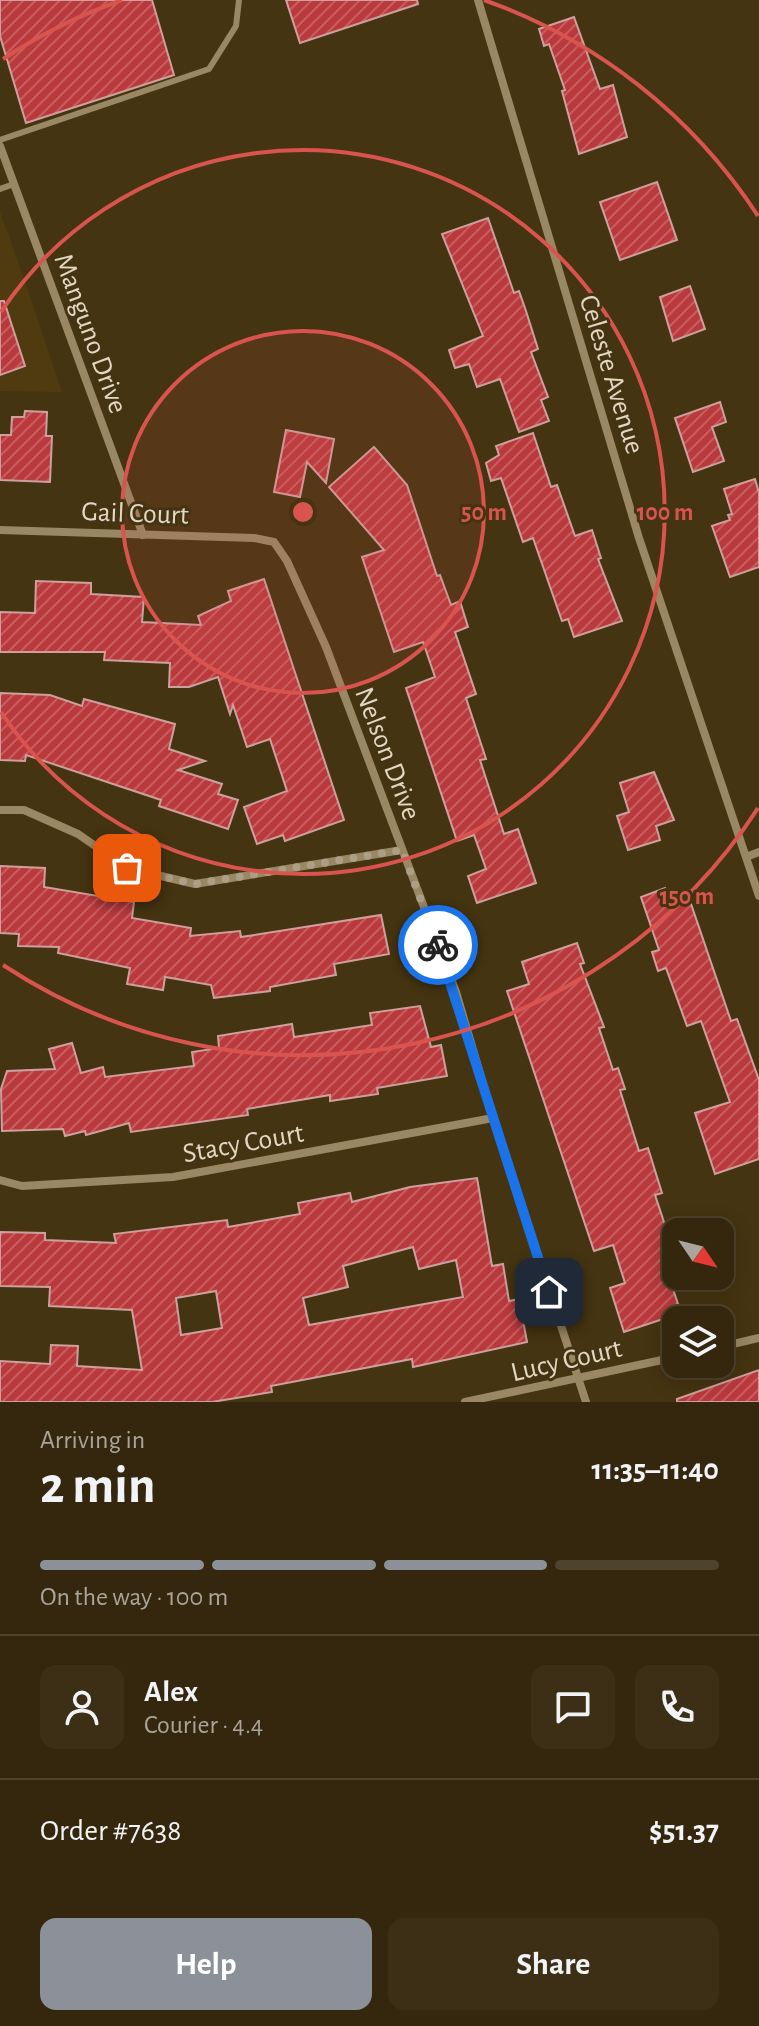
<!DOCTYPE html>
<html lang="en">
<head>
<meta charset="utf-8">
<style>
	:root { --surface:#34270d; --page:#3c2f16; --text:#f1f3f6; --muted:#a9a59d; --line:#4e442e; --accent:#8c9099 }
	body { margin:0; font-family:"Alegreya Sans",sans-serif; background:var(--page); color:var(--text); height:100vh; display:flex; flex-direction:column; font-size:30px; white-space:nowrap }
	* { box-sizing:border-box; margin:0 }
	p { font-size:26px; color:var(--muted) }
	.icon { flex:none; width:44px; height:44px; fill:none; stroke:currentColor; stroke-width:2; stroke-linecap:round; stroke-linejoin:round }
	.map { position:relative; height:1402px; overflow:hidden }
	.drawer { display:flex; flex-direction:column; background:var(--surface); flex:1 }
	.drawer>* { flex:none }
	.needle { width:52px; rotate:125deg }
	.tools { position:absolute; left:662px; top:1218px; display:grid; gap:16px }
	.tools a { display:grid; place-items:center; width:72px; height:72px; border-radius:16px; background:var(--surface); box-shadow:0 4px 20px #0003,0 0 0 2px var(--line); font-size:40px }
	.pin { position:absolute; display:grid; place-items:center; width:68px; height:68px; color:#fff; margin:-34px; border-radius:16px; box-shadow:0 4px 12px #0006 }
	.courier { position:absolute; display:grid; place-items:center; width:80px; height:80px; margin:-40px; border:6px solid #1a73e8; border-radius:50%; background:#fff; color:#222; box-shadow:0 2px 10px #0007 }
	.head em { font-style:normal; font-weight:700 }
	.head div { display:flex; flex-direction:column-reverse }
	.head { display:flex; align-items:center; justify-content:space-between; height:136px; padding:0 40px }
	h1 { font-size:52px; font-weight:700; line-height:60px }
	.bar { display:grid; grid-template-columns:repeat(4,1fr); gap:12px 8px; align-content:center; height:96px; padding:0 40px }
	.bar i { height:10px; border-radius:6px; background:var(--line) }
	.bar .current { background:var(--accent) }
	.bar p { grid-column:span 4 }
	.line { display:flex; align-items:center; gap:20px; padding:0 40px; border-top:2px solid var(--line) }
	.line div { flex:1 }
	.round { display:grid; place-items:center; flex:none; width:84px; height:84px; border-radius:16px; background:var(--page) }
	.button { display:flex; gap:16px; margin-top:auto; padding:16px 40px }
	.button a { flex:1; height:92px; border-radius:16px; background:var(--accent); color:#fff; font-size:32px; font-weight:700; line-height:92px; text-align:center }
	.button a+a { background:var(--page); color:var(--text) }
	.map>svg:first-child { display:block }
</style>
</head>
<body>
<div class="map">
<svg width="759" height="1402" viewBox="0 0 759 1402">
	<defs>
		<pattern id="building-hatch" width="6" height="6" patternUnits="userSpaceOnUse" patternTransform="scale(2)"><rect width="6" height="6" fill="#ba393c"/><path d="M-1 1l2-2M0 6l6-6M5 7l2-2" fill="none" stroke="#c65e60"/></pattern>
	</defs>
	<rect width="100%" height="100%" fill="#453411"/>
	<path fill="#4f3b0f" d="M 0,211 L 27,287 L 62,392 L 0,391 Z"/>
	<g fill="url(#building-hatch)" stroke="#cea09d" stroke-width="2" fill-rule="evenodd">
		<path d="M 0,0 L 152,0 L 174,75 L 26,123 L 0,36 Z"/>
		<path d="M 286,0 L 417,0 L 418,4 L 300,43 Z"/>
		<path d="M 574,17 L 600,89 L 613,85 L 627,137 L 579,154 L 562,91 L 565,90 L 549,44 L 544,46 L 539,29 Z"/>
		<path d="M 657,182 L 677,240 L 620,260 L 600,202 Z"/>
		<path d="M 488,218 L 514,293 L 519,291 L 526,311 L 538,349 L 531,352 L 548,397 L 541,400 L 549,421 L 519,432 L 500,379 L 477,387 L 469,364 L 455,368 L 449,350 L 483,336 L 442,234 Z"/>
		<path d="M 690,286 L 705,329 L 673,341 L 660,297 Z"/>
		<path d="M 0,301 L 4,301 L 25,366 L 0,375 Z"/>
		<path d="M 720,402 L 726,422 L 712,427 L 724,461 L 693,472 L 675,418 Z"/>
		<path d="M 25,411 L 47,412 L 46,436 L 52,436 L 50,482 L 0,480 L 0,435 L 11,435 L 12,417 L 24,417 Z"/>
		<path d="M 286,430 L 334,439 L 326,483 L 307,462 L 300,497 L 274,492 Z"/>
		<path d="M 533,433 L 551,487 L 557,485 L 575,536 L 592,530 L 601,558 L 598,559 L 622,621 L 574,637 L 568,619 L 562,621 L 533,538 L 523,542 L 501,478 L 491,481 L 486,463 L 499,455 L 496,446 Z"/>
		<path d="M 374,447 L 407,485 L 437,576 L 440,575 L 451,605 L 460,601 L 468,627 L 455,632 L 476,694 L 466,698 L 486,759 L 480,760 L 504,834 L 518,829 L 536,883 L 477,903 L 468,876 L 486,869 L 474,835 L 457,841 L 406,688 L 435,677 L 423,642 L 394,652 L 362,557 L 384,550 L 329,487 Z"/>
		<path d="M 755,479 L 759,493 L 759,567 L 730,577 L 712,526 L 730,520 L 728,515 L 732,514 L 724,489 Z"/>
		<path d="M 264,579 L 344,820 L 285,841 L 283,835 L 257,844 L 244,807 L 287,791 L 270,739 L 247,747 L 233,705 L 230,714 L 218,677 L 189,687 L 169,687 L 170,663 L 104,660 L 105,652 L 0,652 L 0,612 L 35,613 L 36,581 L 91,583 L 91,594 L 144,597 L 142,622 L 201,625 L 198,616 L 231,601 L 228,591 Z"/>
		<path d="M 0,693 L 50,695 L 82,706 L 84,699 L 175,724 L 169,749 L 205,761 L 178,770 L 222,784 L 218,794 L 238,800 L 228,829 L 159,806 L 161,800 L 26,755 L 25,761 L 0,760 Z"/>
		<path d="M 654,772 L 674,820 L 656,826 L 660,840 L 628,850 L 617,816 L 629,812 L 620,783 Z"/>
		<path d="M 0,866 L 45,868 L 44,887 L 134,902 L 132,918 L 191,928 L 190,936 L 240,931 L 241,937 L 381,915 L 389,954 L 334,964 L 336,975 L 270,987 L 270,991 L 214,998 L 211,985 L 165,977 L 163,990 L 127,984 L 130,968 L 58,953 L 59,947 L 18,946 L 19,934 L 0,933 Z"/>
		<path d="M 665,888 L 671,905 L 689,898 L 731,1021 L 737,1019 L 759,1080 L 759,1159 L 715,1174 L 695,1113 L 730,1102 L 701,1021 L 687,1026 L 666,968 L 658,971 L 652,952 L 659,950 L 641,897 Z"/>
		<path d="M 577,943 L 584,963 L 580,964 L 604,1027 L 599,1028 L 613,1070 L 618,1068 L 625,1089 L 620,1090 L 639,1151 L 648,1148 L 662,1193 L 655,1195 L 674,1252 L 662,1256 L 681,1313 L 624,1332 L 610,1288 L 625,1283 L 613,1245 L 594,1251 L 507,991 L 529,984 L 522,962 Z"/>
		<path d="M 420,1006 L 431,1047 L 441,1045 L 447,1076 L 377,1088 L 378,1094 L 330,1101 L 330,1095 L 247,1109 L 248,1115 L 131,1132 L 129,1123 L 86,1135 L 85,1131 L 65,1136 L 63,1129 L 2,1131 L 1,1089 L 7,1071 L 55,1069 L 49,1049 L 72,1043 L 81,1073 L 103,1067 L 105,1077 L 194,1066 L 192,1052 L 219,1048 L 218,1036 L 292,1024 L 294,1037 L 372,1025 L 370,1013 Z"/>
		<path d="M 477,1178 L 492,1266 L 503,1264 L 509,1301 L 519,1299 L 527,1342 L 413,1367 L 412,1359 L 271,1386 L 272,1392 L 212,1402 L 0,1402 L 0,1361 L 50,1364 L 51,1345 L 78,1346 L 77,1366 L 142,1370 L 132,1310 L 49,1306 L 50,1287 L 0,1286 L 0,1232 L 45,1233 L 45,1240 L 116,1243 L 114,1234 L 227,1220 L 228,1227 L 300,1214 L 298,1203 L 350,1193 L 352,1202 L 410,1187 ZM 413,1247 L 419,1269 L 456,1260 L 463,1297 L 309,1325 L 303,1298 L 348,1287 L 343,1266 ZM 216,1291 L 222,1328 L 181,1335 L 176,1298 Z"/>
		<path d="M 759,1370 L 759,1402 L 677,1402 L 677,1399 Z"/>
	</g>
	<g fill="none" stroke-linecap="round" stroke-linejoin="round">
		<g stroke="#9a8763" stroke-width="6">
			<path d="M 0,140 L 209,69 L 236,26 L 239,0"/>
			<path d="M 0,189 L 14,184"/>
		</g>
		<g stroke="#9a8763" stroke-width="8">
			<path d="M 478,0 L 639,538 L 759,896"/>
			<path d="M 0,146 L 143,535"/>
			<path d="M 0,530 L 254,538 L 274,542 L 287,561 L 326,647 L 456,992 L 493,1118 L 586,1402"/>
			<path d="M 0,810 L 24,810 L 78,834 L 127,868 L 195,884 L 402,850"/>
			<path d="M 746,857 L 759,852"/>
			<path d="M 0,1180 L 22,1186 L 173,1177 L 493,1118"/>
			<path d="M 720,1347 L 759,1338"/>
			<path d="M 465,1402 L 676,1357"/>
		</g>
	</g>
	<g fill="none" stroke-linecap="round" stroke-linejoin="round">
		<path stroke="#ab9f86" stroke-width="8" stroke-dasharray="0 14.4" d="M 127,868 L 195,884 L 402,850 L 438,945"/>
		<path stroke="#1a73e8" stroke-width="10" d="M 438,945 L 549,1292"/>
	</g>
	<circle cx="303" cy="512" r="181" fill="#d9544f" fill-opacity=".12"/>
	<g fill="none" stroke="#d9544f" stroke-width="4">
		<circle cx="303" cy="512" r="181"/>
		<path d="M1 312A362 362 0 1 1 1 712"/>
		<path d="M758 808A543 543 0 0 1 3 965M3 59A543 543 0 0 1 122 0M484 0A543 543 0 0 1 758 216"/>
	</g>
	<g text-anchor="middle" stroke-width="6" stroke-linejoin="round" paint-order="stroke">
		<g font-size="28" fill="#e2d8c5" stroke="#453411">
			<text transform="translate(92 333) rotate(70)" y="10">Manguno Drive</text>
			<text transform="translate(613 374) rotate(73)" y="10">Celeste Avenue</text>
			<text transform="translate(135 512) rotate(2)" y="10">Gail Court</text>
			<text transform="translate(389 753) rotate(69)" y="10">Nelson Drive</text>
			<text transform="translate(243 1142) rotate(-10)" y="10">Stacy Court</text>
			<text transform="translate(566 1359) rotate(-13)" y="10">Lucy Court</text>
		</g>
	</g>
	<circle cx="303" cy="512" r="12" fill="#d9544f" stroke="#453411" stroke-width="4"/>
	<g font-size="24" text-anchor="middle" font-weight="bold" fill="#d9544f" stroke="#453411" stroke-width="6" stroke-linejoin="round" paint-order="stroke">
		<text x="484" y="520">50 m</text>
		<text x="665" y="520">100 m</text>
		<text x="687" y="904">150 m</text>
	</g>
</svg>
<div class="tools">
<a><svg class="needle" viewBox="-14 -14 28 28"><path d="M0-13l5 13h-10z" fill="#e53935"/><path d="M0 13l5-13h-10z" fill="#a9a59d"/></svg></a>
<a><svg class="icon" aria-label="layers" viewBox="0 0 24 24"><path d="M12 4l9 5-9 5-9-5zM3 14l9 5 9-5"/></svg></a>
</div>
<div class="pin" style="left:127px;top:868px;background:#ea580c"><svg class="icon" aria-label="bag" viewBox="0 0 24 24"><path d="M5 8h14l-1 12H6zM9 8a3 3 0 0 1 6 0"/></svg></div>
<div class="pin" style="left:549px;top:1292px;background:#1f2937"><svg class="icon" aria-label="home" viewBox="0 0 24 24"><path d="M3 11l9-7 9 7M6 9v11h12V9"/></svg></div>
<div class="courier" style="left:438px;top:945px"><svg class="icon" aria-label="bike" viewBox="0 0 24 24"><circle cx="6" cy="16" r="4"/><circle cx="18" cy="16" r="4"/><path d="M6 16l4-8h5l3 8M10 8l3 8H6M13 5h3"/></svg></div>
</div>
<section class="drawer">
<div class="head"><div><h1>2 min</h1><p>Arriving in</p></div><em>11:35–11:40</em></div>
<div class="bar"><i class="current"></i><i class="current"></i><i class="current"></i><i></i><p>On the way · 100 m</p></div>
<div class="line" style="height:144px"><a class="round"><svg class="icon" aria-label="person" viewBox="0 0 24 24"><circle cx="12" cy="8" r="4"/><path d="M4 21q1-7 8-7t8 7"/></svg></a><div><b>Alex</b><p>Courier · 4.4</p></div><a class="round"><svg class="icon" aria-label="chat" viewBox="0 0 24 24"><path d="M4 5h16v11H9l-5 4z"/></svg></a><a class="round"><svg class="icon" aria-label="phone" viewBox="0 0 24 24"><path d="M5 4h4l2 5-3 2q2 4 5 5l2-3 5 2v4C11 20 4 13 5 4z"/></svg></a></div>
<div class="line" style="height:104px"><div>Order #7638</div><b>$51.37</b></div>
<div class="button"><a>Help</a><a>Share</a></div>
</section>
</body>
</html>
